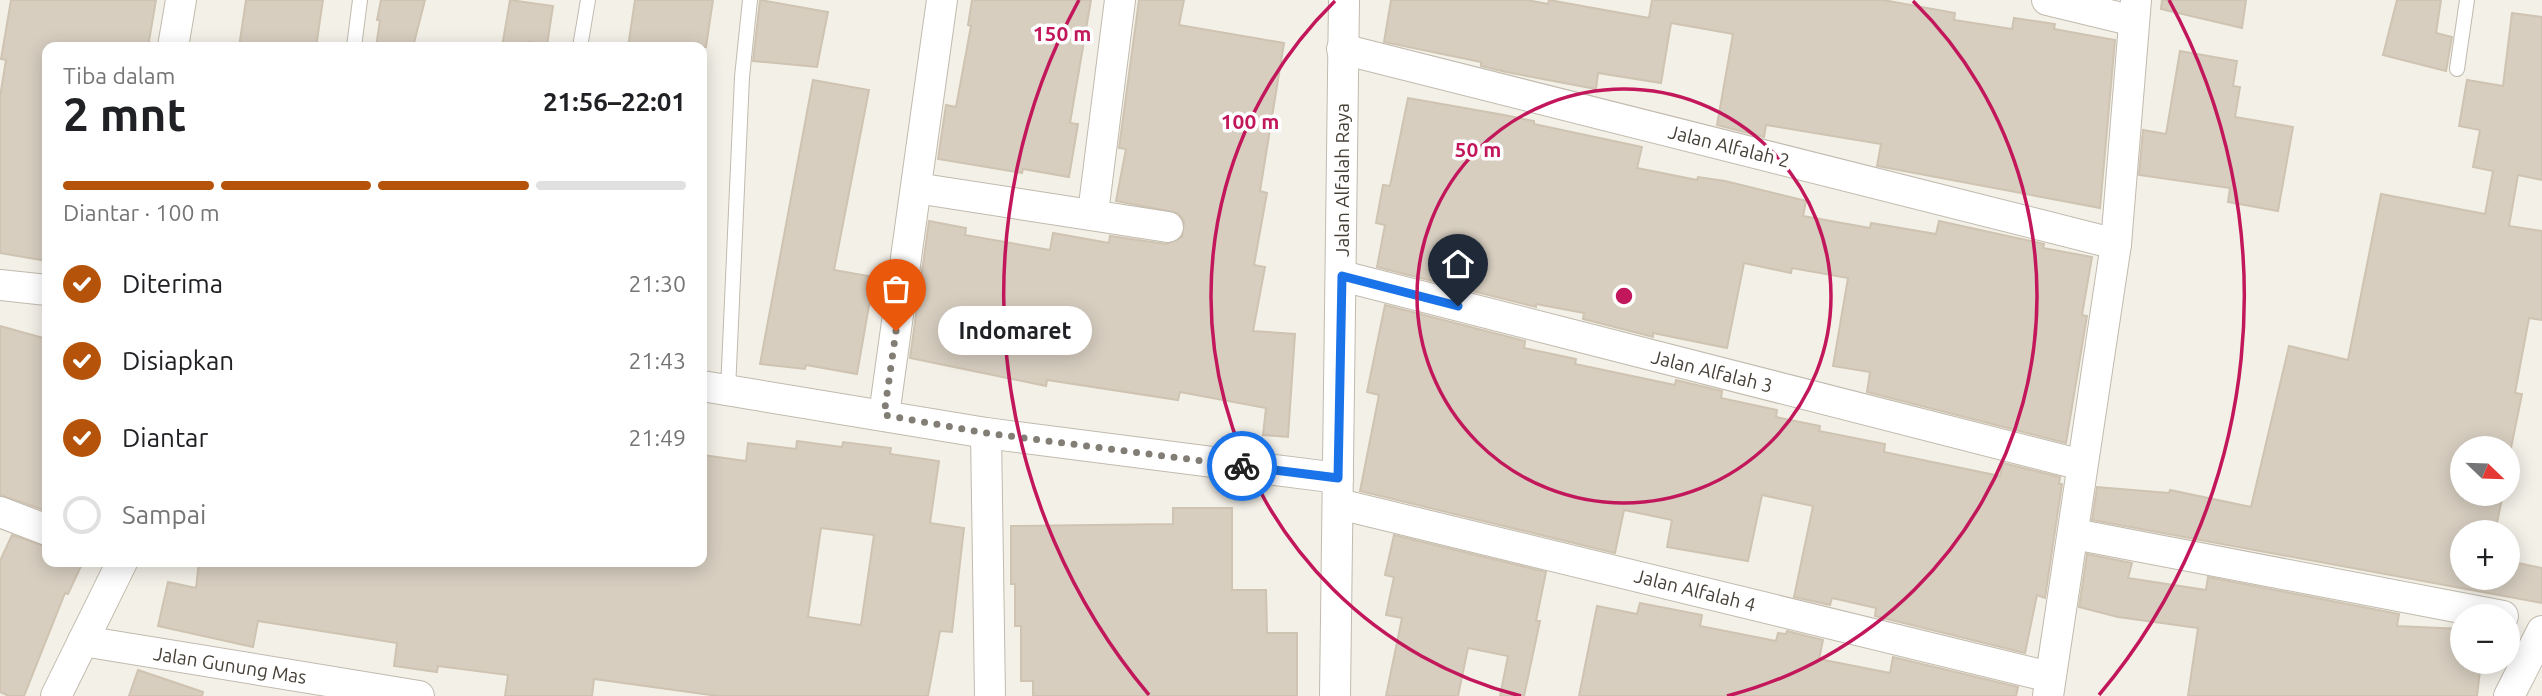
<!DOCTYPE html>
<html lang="id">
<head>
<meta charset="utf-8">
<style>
	:root { --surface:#fff; --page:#f2f2f2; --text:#202124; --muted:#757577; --line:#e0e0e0; --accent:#b45309 }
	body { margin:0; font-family:Ubuntu,sans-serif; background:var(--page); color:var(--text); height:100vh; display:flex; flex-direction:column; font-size:26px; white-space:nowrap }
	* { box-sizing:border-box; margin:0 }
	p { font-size:23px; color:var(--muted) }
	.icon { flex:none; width:38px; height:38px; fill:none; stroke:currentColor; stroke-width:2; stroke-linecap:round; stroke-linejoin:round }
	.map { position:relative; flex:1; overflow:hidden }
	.drawer { position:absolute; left:42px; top:42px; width:665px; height:525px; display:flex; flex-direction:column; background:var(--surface); border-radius:14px; box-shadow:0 4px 18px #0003 }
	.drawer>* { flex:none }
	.needle { width:46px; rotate:113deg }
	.buttons { position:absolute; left:2450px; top:436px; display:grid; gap:14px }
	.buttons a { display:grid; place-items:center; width:70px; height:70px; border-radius:50%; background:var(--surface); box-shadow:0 4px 18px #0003; font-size:35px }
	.pin { position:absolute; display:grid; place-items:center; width:60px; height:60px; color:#fff; margin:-72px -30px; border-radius:50% 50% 50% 0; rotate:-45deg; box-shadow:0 0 7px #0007 }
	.pin .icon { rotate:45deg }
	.courier { position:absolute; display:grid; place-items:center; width:70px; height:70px; margin:-35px; border:5px solid #1a73e8; border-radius:50%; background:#fff; color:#222; box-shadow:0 2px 9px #0007 }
	.bubble { position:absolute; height:49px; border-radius:24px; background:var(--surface); box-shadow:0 4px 18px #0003; font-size:23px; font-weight:700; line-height:49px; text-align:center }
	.overview em { font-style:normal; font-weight:700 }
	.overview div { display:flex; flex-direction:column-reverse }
	.overview { display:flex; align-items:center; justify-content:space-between; height:119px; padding:0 21px }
	h1 { font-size:46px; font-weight:700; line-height:52px }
	.bar { display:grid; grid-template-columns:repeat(4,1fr); gap:10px 7px; align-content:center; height:84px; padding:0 21px }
	.bar i { height:9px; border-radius:5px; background:var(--line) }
	.bar .on { background:var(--accent) }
	.bar p { grid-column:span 4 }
	ol { padding:0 21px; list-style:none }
	li { display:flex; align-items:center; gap:21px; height:77px }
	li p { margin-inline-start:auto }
	li .icon { padding:7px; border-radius:50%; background:var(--accent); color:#fff; stroke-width:4 }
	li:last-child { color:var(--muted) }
	li i { width:38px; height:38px; border:4px solid var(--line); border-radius:50% }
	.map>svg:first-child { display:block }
</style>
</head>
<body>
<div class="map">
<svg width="2542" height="696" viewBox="0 0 2542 696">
	<rect width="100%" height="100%" fill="#f3f0e8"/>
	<g fill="#d7cec0" stroke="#cfc3b1" stroke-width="2" fill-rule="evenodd">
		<path d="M 11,0 L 156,0 L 148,47 L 47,47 L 47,261 L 0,253 L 0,97 L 6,60 L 1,59 Z"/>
		<path d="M 246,0 L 323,0 L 316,47 L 239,47 Z"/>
		<path d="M 381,0 L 425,0 L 413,47 L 376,47 L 380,20 L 377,20 Z"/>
		<path d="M 510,0 L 553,6 L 547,45 L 528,42 L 528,47 L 502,47 Z"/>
		<path d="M 635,0 L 713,0 L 706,47 L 628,47 Z"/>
		<path d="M 760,0 L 828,12 L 817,67 L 753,61 Z"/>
		<path d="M 972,0 L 1091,0 L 1070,123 L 1078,124 L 1069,177 L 1023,169 L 1022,173 L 938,159 L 946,105 L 956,107 L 971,26 L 968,25 Z"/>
		<path d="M 1139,0 L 1184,0 L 1179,25 L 1284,43 L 1260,191 L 1267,193 L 1254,265 L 1265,267 L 1253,331 L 1295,334 L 1288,437 L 1263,435 L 1266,408 L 1180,392 L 1178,400 L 1047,380 L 1046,386 L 910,358 L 929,221 L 966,228 L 965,235 L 1050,250 L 1053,233 L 1109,243 L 1110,236 L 1166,244 L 1182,237 L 1184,221 L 1178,213 L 1116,201 L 1126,149 L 1119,148 Z"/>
		<path d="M 1391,0 L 1527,0 L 1548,4 L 1549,0 L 1649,18 L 1652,0 L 1883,0 L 1955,13 L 1954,20 L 2012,29 L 2014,18 L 2055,24 L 2054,29 L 2115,40 L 2100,208 L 1877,166 L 1881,144 L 1766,125 L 1764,137 L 1717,125 L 1733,34 L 1671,23 L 1661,83 L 1598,73 L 1596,89 L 1506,72 L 1481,66 L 1481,62 L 1384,42 Z"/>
		<path d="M 2162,0 L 2246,0 L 2242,28 L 2161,9 Z"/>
		<path d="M 2397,0 L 2441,0 L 2436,33 L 2452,37 L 2446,71 L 2383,55 Z"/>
		<path d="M 2512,13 L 2542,17 L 2542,180 L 2518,175 L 2509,226 L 2542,231 L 2542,320 L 2529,318 L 2515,393 L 2522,394 L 2511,448 L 2462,448 L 2462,494 L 2503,494 L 2495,532 L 2462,532 L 2462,578 L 2508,578 L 2508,561 L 2542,568 L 2542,603 L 2092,520 L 2097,487 L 2169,493 L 2170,490 L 2251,507 L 2289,346 L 2348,360 L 2381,194 L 2485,214 L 2493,171 L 2473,167 L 2480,130 L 2459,126 L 2467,80 L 2503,86 Z"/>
		<path d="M 2180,51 L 2237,61 L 2233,86 L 2240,87 L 2235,117 L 2293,127 L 2278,211 L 2228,202 L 2230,188 L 2139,175 L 2143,130 L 2166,134 Z"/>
		<path d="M 813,80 L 869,90 L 834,270 L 874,277 L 857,374 L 806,365 L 805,369 L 760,364 Z"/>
		<path d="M 1408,98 L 1504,115 L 1534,121 L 1534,124 L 1642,147 L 1637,168 L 1697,180 L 1698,177 L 1725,181 L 1806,201 L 1803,216 L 1870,228 L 1871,223 L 1936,234 L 1939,221 L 2044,244 L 2043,248 L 2092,257 L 2082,315 L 2087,316 L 2066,443 L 1867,392 L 1870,372 L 1833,366 L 1848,278 L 1792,268 L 1791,273 L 1744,263 L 1727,348 L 1653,333 L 1653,337 L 1642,334 L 1583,319 L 1584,313 L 1536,304 L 1536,307 L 1377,267 L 1385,225 L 1376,223 L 1383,185 L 1390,186 Z"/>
		<path d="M 1385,305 L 1525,341 L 1524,348 L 1576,359 L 1575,364 L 1675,385 L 1676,380 L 1722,391 L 1721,398 L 1777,410 L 1776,417 L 1820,426 L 1819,431 L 1885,444 L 1884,452 L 2000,476 L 2003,463 L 2060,477 L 2059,484 L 2062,484 L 2045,598 L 2037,595 L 2025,653 L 1875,616 L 1876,608 L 1832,598 L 1830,605 L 1794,597 L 1813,506 L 1762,495 L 1748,561 L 1667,547 L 1672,520 L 1624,510 L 1615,553 L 1360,491 L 1379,395 L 1367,392 Z"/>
		<path d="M 0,326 L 47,339 L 47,511 L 0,495 Z"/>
		<path d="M 797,441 L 842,447 L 843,442 L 891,448 L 890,454 L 939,461 L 930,523 L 964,528 L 952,632 L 940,631 L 928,696 L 718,696 L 594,679 L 592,696 L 505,696 L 508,675 L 438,666 L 437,672 L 394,666 L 397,643 L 258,621 L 253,647 L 158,626 L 168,582 L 196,588 L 199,562 L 702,562 L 702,455 L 746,461 L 748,443 L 796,449 ZM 821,528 L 874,535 L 861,625 L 808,617 Z"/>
		<path d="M 1173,508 L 1232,508 L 1232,590 L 1266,590 L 1267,633 L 1297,633 L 1297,696 L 1033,696 L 1033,681 L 1021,681 L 1021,626 L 1015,626 L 1015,584 L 1011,584 L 1011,526 L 1173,524 Z"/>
		<path d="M 12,535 L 47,547 L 47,562 L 83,562 L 68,594 L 65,593 L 24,696 L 9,696 L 0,692 L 0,561 Z"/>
		<path d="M 1394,535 L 1546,572 L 1536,621 L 1540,621 L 1524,696 L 1500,696 L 1508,656 L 1468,648 L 1458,696 L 1386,696 L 1402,618 L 1386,615 L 1394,577 L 1385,575 Z"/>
		<path d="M 2087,554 L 2132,563 L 2128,578 L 2206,590 L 2208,577 L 2399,614 L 2397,626 L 2462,629 L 2462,662 L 2481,662 L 2477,696 L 2188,696 L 2198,628 L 2118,617 L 2079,607 Z"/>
		<path d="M 1640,603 L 1702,615 L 1700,626 L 1776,641 L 1778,633 L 1786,634 L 1787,631 L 1823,640 L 1819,659 L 1890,673 L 1893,657 L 2018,687 L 2016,696 L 1579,696 L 1597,606 L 1637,614 Z"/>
		<path d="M 138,670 L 203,692 L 202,696 L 129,696 Z"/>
	</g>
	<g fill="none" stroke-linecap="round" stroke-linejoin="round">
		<defs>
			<g id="lane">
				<path d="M 354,47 L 360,0"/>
				<path d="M 580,47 L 588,0"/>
				<path d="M 2457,69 L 2467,0"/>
				<path d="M 728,390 L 742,77 L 750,0"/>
			</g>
			<g id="street">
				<path d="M 2047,0 L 2134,21"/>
				<path d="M 173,47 L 181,0"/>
				<path d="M 1342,49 L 2116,244"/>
				<path d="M 916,188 L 1168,227"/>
				<path d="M 1093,213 L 1120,0"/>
				<path d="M 1342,276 L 2082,465"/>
				<path d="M 0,285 L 47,290"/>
				<path d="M 702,386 L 986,433 L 1338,478"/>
				<path d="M 884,415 L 942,0"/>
				<path d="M 986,433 L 990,696"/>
				<path d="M 1339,504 L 2050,677"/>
				<path d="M 0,512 L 47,530"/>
				<path d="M 2074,534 L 2503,616"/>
				<path d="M 83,641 L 419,696"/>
				<path d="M 56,696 L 122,562"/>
				<path d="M 1335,696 L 1344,0"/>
				<path d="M 2048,696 L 2116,244 L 2136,0"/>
				<path d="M 2509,696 L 2542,631"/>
			</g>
		</defs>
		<use href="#lane" stroke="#c1baad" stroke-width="16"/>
		<use href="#street" stroke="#c1baad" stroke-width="32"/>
		<use href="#lane" stroke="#fff" stroke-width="14"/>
		<use href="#street" stroke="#fff" stroke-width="30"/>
	</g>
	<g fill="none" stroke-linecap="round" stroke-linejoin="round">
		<path stroke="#837e75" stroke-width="7" stroke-dasharray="0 12.6" d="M 896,331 L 884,415 L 986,433 L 1242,466"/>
		<path stroke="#1a73e8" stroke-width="9" d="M 1242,466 L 1338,478 L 1342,276 L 1458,306"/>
	</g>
	<g fill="none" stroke="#c2185b" stroke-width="3.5">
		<circle cx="1624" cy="296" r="207"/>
		<path d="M1521 696A413 413 0 0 1 1335 1M1913 1A413 413 0 0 1 1727 696"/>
		<path d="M1149 695A620 620 0 0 1 1079 0M2169 0A620 620 0 0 1 2099 695"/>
	</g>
	<g text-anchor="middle" stroke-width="7" stroke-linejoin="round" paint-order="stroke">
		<g font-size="19" fill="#464037" stroke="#fff">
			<text transform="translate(1729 146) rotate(14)" y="7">Jalan Alfalah 2</text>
			<text transform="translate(1342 180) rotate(-90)" y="7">Jalan Alfalah Raya</text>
			<text transform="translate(1712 371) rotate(14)" y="7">Jalan Alfalah 3</text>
			<text transform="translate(1695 590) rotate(14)" y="7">Jalan Alfalah 4</text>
			<text transform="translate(230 665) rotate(9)" y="7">Jalan Gunung Mas</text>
		</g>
	</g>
	<circle cx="1624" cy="296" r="10" fill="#c2185b" stroke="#fff" stroke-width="3.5"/>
	<g font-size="21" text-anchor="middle" font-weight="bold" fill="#c2185b" stroke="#fff" stroke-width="7" stroke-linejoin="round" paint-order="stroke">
		<text x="1062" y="41">150 m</text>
		<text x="1250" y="129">100 m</text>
		<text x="1478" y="157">50 m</text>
	</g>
</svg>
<div class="buttons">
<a><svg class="needle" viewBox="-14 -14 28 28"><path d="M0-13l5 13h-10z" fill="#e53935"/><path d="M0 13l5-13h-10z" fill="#757577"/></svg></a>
<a>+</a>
<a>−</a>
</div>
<div class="pin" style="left:896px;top:331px;background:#ea580c"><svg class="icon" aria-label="bag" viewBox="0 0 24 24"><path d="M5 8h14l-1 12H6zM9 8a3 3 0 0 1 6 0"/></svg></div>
<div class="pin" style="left:1458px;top:306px;background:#1f2937"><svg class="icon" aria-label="home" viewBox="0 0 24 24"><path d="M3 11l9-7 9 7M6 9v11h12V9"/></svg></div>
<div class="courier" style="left:1242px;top:466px"><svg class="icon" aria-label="bike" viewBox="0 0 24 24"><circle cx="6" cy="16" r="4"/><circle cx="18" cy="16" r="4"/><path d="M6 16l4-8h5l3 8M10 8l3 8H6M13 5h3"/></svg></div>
<div class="bubble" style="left:938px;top:306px;width:154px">Indomaret</div>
<section class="drawer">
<div class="overview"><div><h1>2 mnt</h1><p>Tiba dalam</p></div><em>21:56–22:01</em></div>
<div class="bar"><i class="on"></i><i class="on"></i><i class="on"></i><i></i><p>Diantar · 100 m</p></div>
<ol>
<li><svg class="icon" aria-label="check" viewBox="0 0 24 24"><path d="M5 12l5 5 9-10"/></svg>Diterima<p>21:30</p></li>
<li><svg class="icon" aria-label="check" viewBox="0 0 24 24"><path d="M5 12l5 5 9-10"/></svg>Disiapkan<p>21:43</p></li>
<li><svg class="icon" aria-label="check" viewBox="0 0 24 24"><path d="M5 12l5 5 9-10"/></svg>Diantar<p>21:49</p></li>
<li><i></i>Sampai</li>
</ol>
</section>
</div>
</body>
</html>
